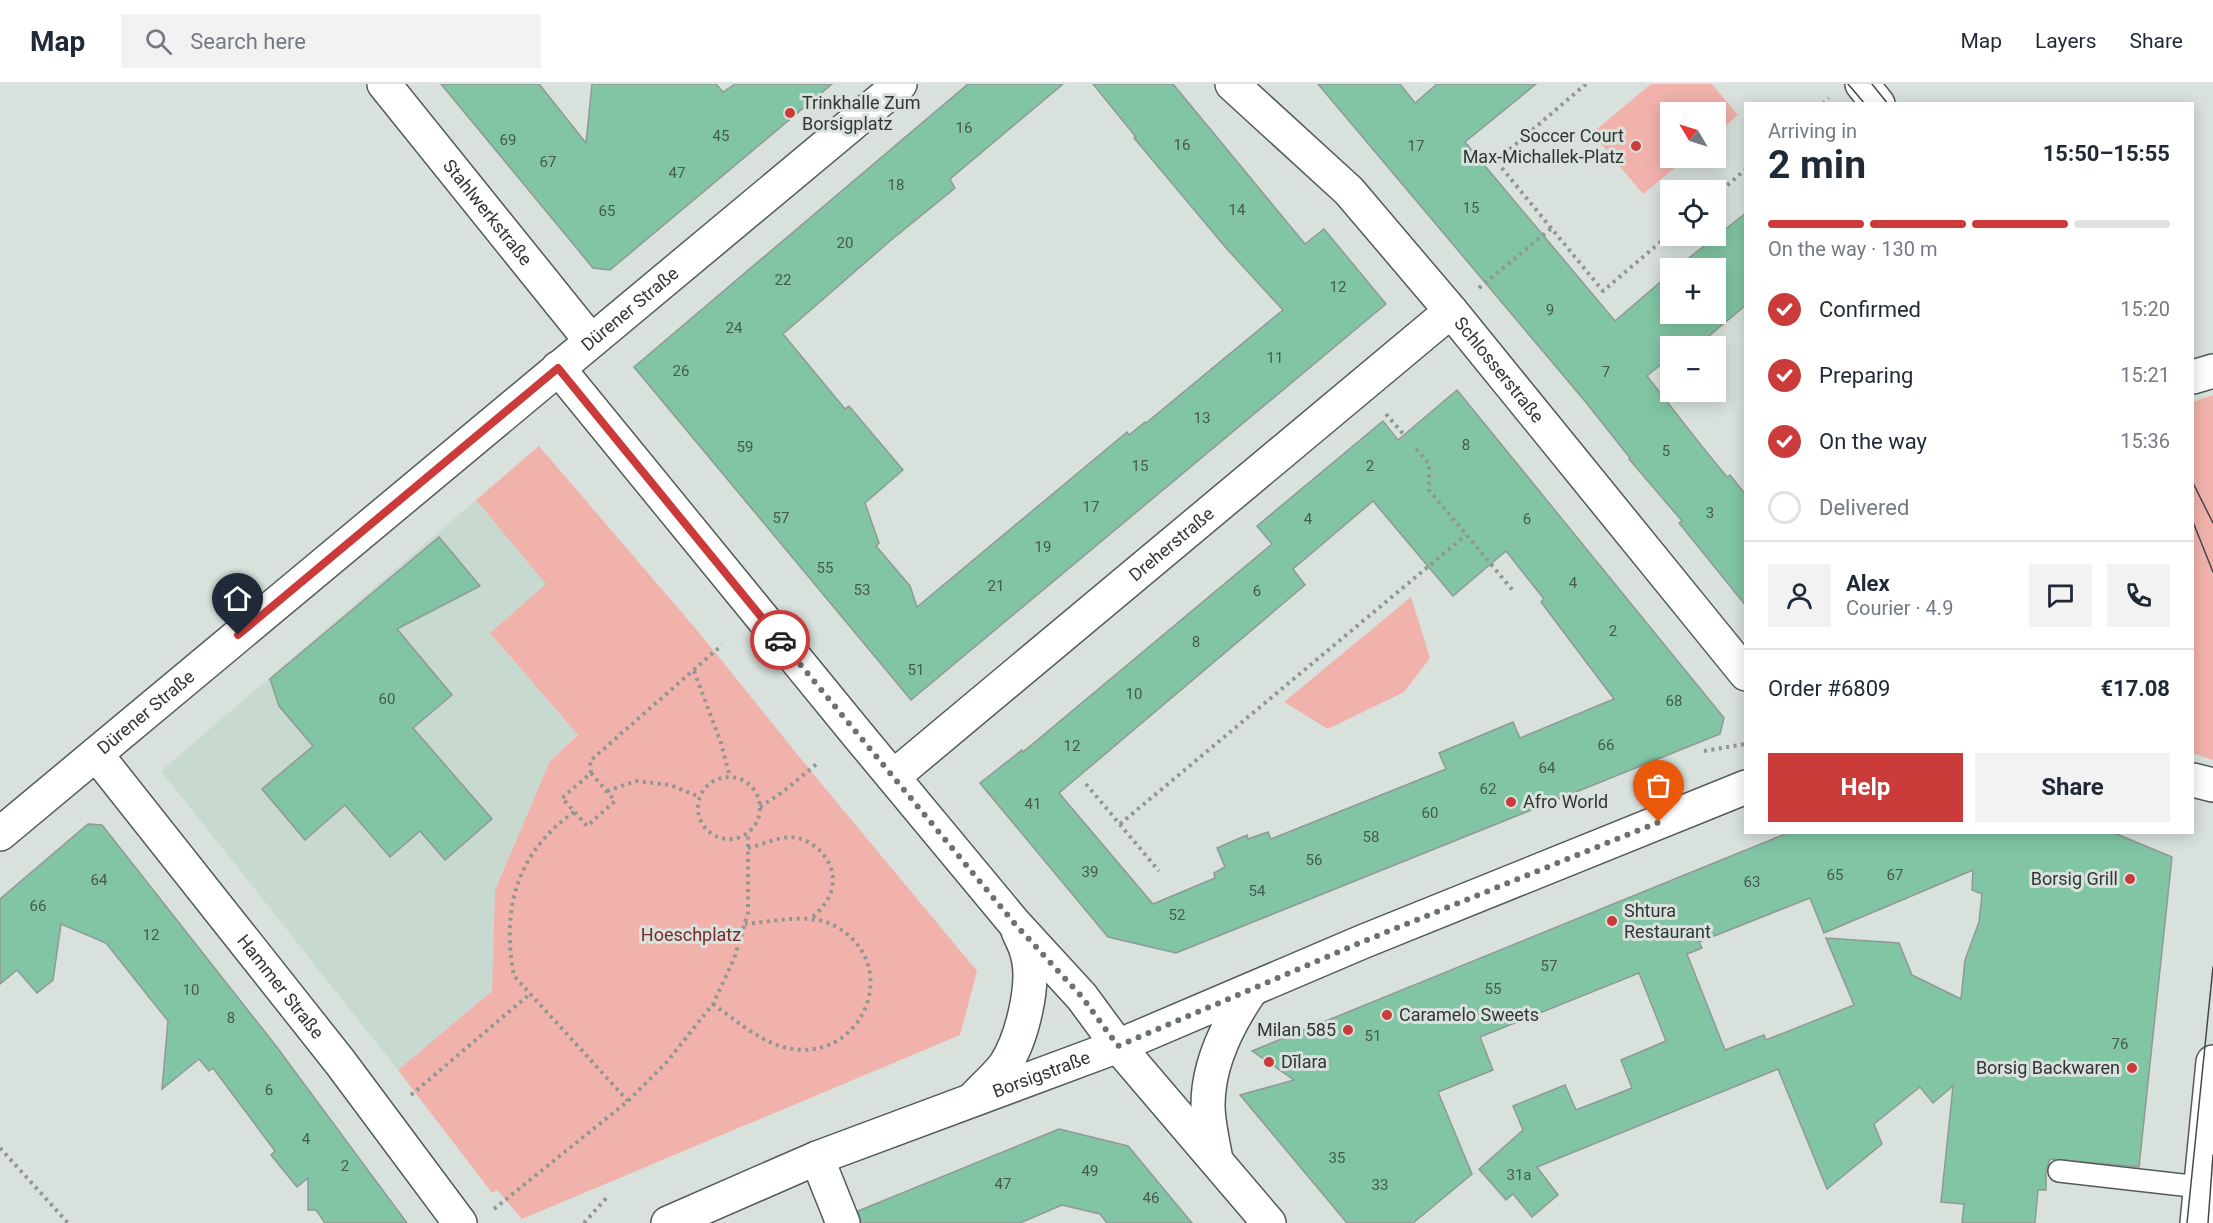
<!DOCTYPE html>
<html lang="en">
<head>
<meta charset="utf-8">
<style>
	:root { --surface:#fff; --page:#f2f2f3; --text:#1f2937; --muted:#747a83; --line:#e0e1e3; --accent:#ca3b3a }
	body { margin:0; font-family:Roboto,sans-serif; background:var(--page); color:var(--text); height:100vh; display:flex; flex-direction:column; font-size:22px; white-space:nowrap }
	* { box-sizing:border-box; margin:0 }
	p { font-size:20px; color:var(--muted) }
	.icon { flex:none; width:33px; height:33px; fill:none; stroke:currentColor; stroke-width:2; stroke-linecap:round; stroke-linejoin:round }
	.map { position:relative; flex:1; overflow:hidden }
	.details { position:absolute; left:1744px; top:18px; width:450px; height:732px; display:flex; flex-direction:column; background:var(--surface); border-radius:0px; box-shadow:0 3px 15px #0003 }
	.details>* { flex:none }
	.needle { width:39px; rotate:308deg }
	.controls { position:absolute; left:1660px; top:18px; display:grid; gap:12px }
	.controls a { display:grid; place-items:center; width:66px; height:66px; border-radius:0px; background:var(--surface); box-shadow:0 3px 15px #0003; font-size:30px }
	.pin { position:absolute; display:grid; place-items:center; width:51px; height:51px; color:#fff; margin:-62px -26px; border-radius:50% 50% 50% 0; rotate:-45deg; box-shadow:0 0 6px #0007 }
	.pin .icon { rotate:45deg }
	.courier { position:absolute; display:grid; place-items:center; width:60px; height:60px; margin:-30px; border:4px solid #ca3b3a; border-radius:50%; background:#fff; color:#222; box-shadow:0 2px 8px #0007 }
	.overview em { font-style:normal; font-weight:700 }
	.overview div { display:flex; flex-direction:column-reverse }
	.overview { display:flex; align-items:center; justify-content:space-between; height:102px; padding:0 24px }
	h1 { font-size:39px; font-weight:700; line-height:45px }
	.bar { display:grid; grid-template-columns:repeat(4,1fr); gap:9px 6px; align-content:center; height:72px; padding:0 24px }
	.bar i { height:8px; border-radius:4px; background:var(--line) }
	.bar .current { background:var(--accent) }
	.bar p { grid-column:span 4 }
	.line { display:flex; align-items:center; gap:15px; padding:0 24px; border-top:2px solid var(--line) }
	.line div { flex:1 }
	.round { display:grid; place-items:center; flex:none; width:63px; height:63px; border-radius:0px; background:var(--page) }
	ol { padding:0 24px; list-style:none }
	li { display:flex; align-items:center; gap:18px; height:66px }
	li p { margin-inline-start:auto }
	li .icon { padding:6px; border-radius:50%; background:var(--accent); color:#fff; stroke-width:4 }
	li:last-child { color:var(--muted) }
	li i { width:33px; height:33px; border:3px solid var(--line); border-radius:50% }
	.action { display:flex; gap:12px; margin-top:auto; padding:12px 24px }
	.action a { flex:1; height:69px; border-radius:0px; background:var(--accent); color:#fff; font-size:24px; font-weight:700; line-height:69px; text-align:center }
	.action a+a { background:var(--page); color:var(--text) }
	header { display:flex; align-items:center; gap:36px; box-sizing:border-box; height:84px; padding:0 30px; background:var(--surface); border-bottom:2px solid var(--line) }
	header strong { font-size:28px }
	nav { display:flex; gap:33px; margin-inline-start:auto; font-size:21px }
	.search { width:420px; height:54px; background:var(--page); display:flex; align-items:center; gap:15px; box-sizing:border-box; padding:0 21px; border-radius:0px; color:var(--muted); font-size:22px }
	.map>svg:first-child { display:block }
</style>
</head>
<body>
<header>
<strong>Map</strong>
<div class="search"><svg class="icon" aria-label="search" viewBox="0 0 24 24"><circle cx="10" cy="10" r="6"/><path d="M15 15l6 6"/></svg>Search here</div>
<nav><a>Map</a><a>Layers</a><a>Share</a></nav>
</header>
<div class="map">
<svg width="2213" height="1139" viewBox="0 0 2213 1139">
	<rect width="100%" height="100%" fill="#d8e1dc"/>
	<path fill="#c8d9d0" d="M 476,416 L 547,500 L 490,549 L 578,650 L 550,677 L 495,806 L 492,907 L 398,986 L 161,687 Z"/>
	<g fill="#f2b2ac">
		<path d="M 1651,0 L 1712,0 L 1738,31 L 1716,50 L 1716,28 L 1671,28 L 1671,74 L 1687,74 L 1643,110 L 1592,49 Z"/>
		<path d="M 2213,311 L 2213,676 L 2193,669 L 2193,318 Z"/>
		<path d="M 539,362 L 701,551 L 810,686 L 977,887 L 960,951 L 522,1135 L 497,1106 L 492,1109 L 398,986 L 492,907 L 495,806 L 550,677 L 578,651 L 490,549 L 546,500 L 476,416 Z"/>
		<path d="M 1411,513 L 1430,574 L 1404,608 L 1328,645 L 1284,618 Z"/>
	</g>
	<g fill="#81c5a4" stroke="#919995" stroke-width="1.5" fill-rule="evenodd">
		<path d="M 441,0 L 539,0 L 586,59 L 592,0 L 716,0 L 723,8 L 735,0 L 832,0 L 610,186 L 593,184 Z"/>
		<path d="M 968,0 L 1063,0 L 950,95 L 955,104 L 890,157 L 783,250 L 845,325 L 849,322 L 903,386 L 865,419 L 879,459 L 876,462 L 910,502 L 917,523 L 1127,348 L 1129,351 L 1145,338 L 1146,339 L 1283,226 L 1227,165 L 1134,54 L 1136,53 L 1093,0 L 1173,0 L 1305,160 L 1324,145 L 1386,220 L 911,616 L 634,283 Z"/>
		<path d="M 1318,0 L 1400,0 L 1415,19 L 1437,0 L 1536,0 L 1465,58 L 1615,237 L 1671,189 L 1671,230 L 1716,230 L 1716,184 L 1676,184 L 1746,129 L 1746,221 L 1697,262 L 1671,262 L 1671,272 L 1647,292 L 1700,360 L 1727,393 L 1730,391 L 1746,411 L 1746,522 L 1679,439 L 1682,437 L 1629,375 L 1630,374 L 1584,316 Z"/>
		<path d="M 1457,306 L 1724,634 L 1720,650 L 1176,869 L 1108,853 L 980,699 L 1022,666 L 1023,668 L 1272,460 L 1257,442 L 1383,337 L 1398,356 ZM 1373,417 L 1453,512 L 1506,467 L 1544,515 L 1541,518 L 1614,615 L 1520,654 L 1513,638 L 1439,669 L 1446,685 L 1271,755 L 1268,748 L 1248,755 L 1247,751 L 1217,764 L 1225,783 L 1214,789 L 1215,794 L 1153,820 L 1059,709 L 1305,501 L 1293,485 Z"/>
		<path d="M 439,453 L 480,502 L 397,545 L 452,611 L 413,644 L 492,735 L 445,776 L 420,747 L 390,773 L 345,721 L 305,756 L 262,705 L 313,662 L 279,622 L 270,595 Z"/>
		<path d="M 88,740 L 102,741 L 276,962 L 407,1139 L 325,1139 L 316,1126 L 308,1126 L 308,1094 L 297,1103 L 271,1071 L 275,1067 L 213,984 L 209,987 L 199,975 L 162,1005 L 168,937 L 106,859 L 61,840 L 53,896 L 37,909 L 17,886 L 0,900 L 0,815 Z"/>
		<path d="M 1790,748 L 2112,748 L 2172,773 L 2139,1083 L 2050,1075 L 2046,1086 L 2046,1106 L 2038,1106 L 2035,1139 L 1962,1139 L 1964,1120 L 1941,1118 L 1953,1002 L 1933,1019 L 1920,1003 L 1874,1040 L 1882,1060 L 1827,1105 L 1778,985 L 1537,1083 L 1558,1111 L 1532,1133 L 1513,1110 L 1506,1116 L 1479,1085 L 1523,1046 L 1513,1022 L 1565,1001 L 1576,1026 L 1632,1004 L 1621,976 L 1666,957 L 1639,889 L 1480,953 L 1493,986 L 1438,1008 L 1472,1090 L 1413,1139 L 1347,1139 L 1240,1011 L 1294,996 L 1252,967 ZM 1973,786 L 1972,806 L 1982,810 L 1979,838 L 1965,876 L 1961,915 L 1912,891 L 1899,859 L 1826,854 L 1854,921 L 1766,956 L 1764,951 L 1725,966 L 1687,870 L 1702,864 L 1699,858 L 1810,814 L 1824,849 Z"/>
		<path d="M 1059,1045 L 1128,1062 L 1192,1139 L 1107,1139 L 1100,1130 L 1062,1121 L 1020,1139 L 861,1139 L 858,1127 Z"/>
	</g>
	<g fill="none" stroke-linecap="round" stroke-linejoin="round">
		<defs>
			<path id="lane" d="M 2059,1087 L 2200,1103"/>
			<g id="street">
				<path id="s1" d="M 384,0 L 591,257"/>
				<path id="s2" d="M 1232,0 L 1349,107 L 1451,227 L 1746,590"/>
				<path d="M 1862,0 L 1878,20"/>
				<path d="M 558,284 L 858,651 L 1015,840 L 1082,913 L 1118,962 L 1269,1139"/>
				<path id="s3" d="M 96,670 L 340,978 L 460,1139"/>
				<path id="s4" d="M 893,693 L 1451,227"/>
				<path id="s5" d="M 0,750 L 900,0"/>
				<path d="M 973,1015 C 983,1004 996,993 1005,981 C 1022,955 1036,899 1027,869 C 1025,861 1021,854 1018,847"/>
				<path d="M 817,1074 L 843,1139"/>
				<path d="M 1216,1076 C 1213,1058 1208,1039 1208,1021 C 1208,979 1229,938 1252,905"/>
				<path d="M 2197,1139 L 2213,978"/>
			</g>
			<g id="secondary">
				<path d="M 2193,293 L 2213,287"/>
				<path d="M 2193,696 L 2213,701"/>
				<path id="s6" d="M 668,1139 L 817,1074 L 1118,962 L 1362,858 L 1746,703"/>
			</g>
		</defs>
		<use href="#lane" stroke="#545b57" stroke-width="24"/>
		<use href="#street" stroke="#545b57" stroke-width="36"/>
		<use href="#secondary" stroke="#545b57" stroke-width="36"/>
		<g stroke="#909793" stroke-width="4" stroke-dasharray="3 4.5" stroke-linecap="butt">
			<path d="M 1586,0 L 1496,77 L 1603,207 L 1671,149"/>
			<path d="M 1823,20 L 1829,14"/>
			<path d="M 1716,111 L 1746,85"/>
			<path d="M 1479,204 L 1553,143"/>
			<path d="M 1386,330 L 1405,352"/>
			<path d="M 1416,365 L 1429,380 L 1429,406 L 1515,509"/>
			<path d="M 694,587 L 721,659 L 730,693"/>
			<path d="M 1704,667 L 1746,660"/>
			<path d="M 591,689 L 590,677 L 722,561"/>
			<path d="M 591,689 L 615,717 L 587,742 L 562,714 Z"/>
			<circle cx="729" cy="724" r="31"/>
			<path d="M 1086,700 L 1159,787"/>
			<path d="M 607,707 L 636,697 L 670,701 L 700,713"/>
			<path d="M 760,723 L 784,707 L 819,678"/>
			<path d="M 574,728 C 517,768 501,825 514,892 L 628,1017"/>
			<path d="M 1120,740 L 1466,451"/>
			<path d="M 748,764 C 761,761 777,754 789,753 C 814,753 838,779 832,804 C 829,817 821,825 812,834"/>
			<path d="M 713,920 C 734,935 758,956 783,963 C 861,984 906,881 835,842 C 810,828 772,838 745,840"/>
			<path d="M 411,1011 L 531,909"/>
			<path d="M 0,1064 L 68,1139"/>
			<path d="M 494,1125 L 628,1017 L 666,979 L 713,920 L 734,875 L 748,829 L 748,749"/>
			<path d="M 584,1139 L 608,1112"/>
		</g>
		<use href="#lane" stroke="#fff" stroke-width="21"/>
		<use href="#street" stroke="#fff" stroke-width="33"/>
		<use href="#secondary" stroke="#fff" stroke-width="33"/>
		<g stroke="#454947" stroke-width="1.5">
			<path d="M 1848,0 L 1865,20"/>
			<path d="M 1872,0 L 1888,20"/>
			<path d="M 2193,399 L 2213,439"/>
			<path d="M 2193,438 L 2213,488"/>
			<path d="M 2187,1139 L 2213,883"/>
			<path d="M 2208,1139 L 2213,1071"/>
		</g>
	</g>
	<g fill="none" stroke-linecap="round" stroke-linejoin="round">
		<path stroke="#6c726f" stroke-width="6" stroke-dasharray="0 10.8" d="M 780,556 L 1015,840 L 1082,913 L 1118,962 L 1362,858 L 1659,738"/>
		<path stroke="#ca3b3a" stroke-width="8" d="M 238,551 L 558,284 L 780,556"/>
	</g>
	<g fill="#ca3b3a" stroke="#d8e1dc" stroke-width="2">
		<circle cx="790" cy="29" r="6"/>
		<circle cx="1636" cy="62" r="6"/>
		<circle cx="1511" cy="718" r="6"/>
		<circle cx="2130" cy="795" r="6"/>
		<circle cx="1612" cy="837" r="6"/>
		<circle cx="1387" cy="931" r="6"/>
		<circle cx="1348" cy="946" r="6"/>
		<circle cx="1269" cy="978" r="6"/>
		<circle cx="2132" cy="984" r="6"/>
	</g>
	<g text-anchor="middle" stroke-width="6" stroke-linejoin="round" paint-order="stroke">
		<g font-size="15" fill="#465a50">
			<text x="964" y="49">16</text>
			<text x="721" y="57">45</text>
			<text x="508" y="61">69</text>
			<text x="1182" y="66">16</text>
			<text x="1416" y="67">17</text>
			<text x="548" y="83">67</text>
			<text x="677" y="94">47</text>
			<text x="896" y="106">18</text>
			<text x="1471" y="129">15</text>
			<text x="1237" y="131">14</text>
			<text x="607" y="132">65</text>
			<text x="845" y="164">20</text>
			<text x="783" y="201">22</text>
			<text x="1338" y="208">12</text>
			<text x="1550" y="231">9</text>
			<text x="734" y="249">24</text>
			<text x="1275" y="279">11</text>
			<text x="681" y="292">26</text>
			<text x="1606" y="293">7</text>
			<text x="1202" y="339">13</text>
			<text x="1466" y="366">8</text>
			<text x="745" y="368">59</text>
			<text x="1666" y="372">5</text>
			<text x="1140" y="387">15</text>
			<text x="1370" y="387">2</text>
			<text x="1091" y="428">17</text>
			<text x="1710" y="434">3</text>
			<text x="781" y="439">57</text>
			<text x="1308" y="440">4</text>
			<text x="1527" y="440">6</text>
			<text x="1043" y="468">19</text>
			<text x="825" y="489">55</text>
			<text x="1573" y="504">4</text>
			<text x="996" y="507">21</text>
			<text x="862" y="511">53</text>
			<text x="1257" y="512">6</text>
			<text x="1613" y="552">2</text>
			<text x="1196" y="563">8</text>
			<text x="916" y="591">51</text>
			<text x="1134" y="615">10</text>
			<text x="387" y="620">60</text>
			<text x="1674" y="622">68</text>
			<text x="1606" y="666">66</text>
			<text x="1072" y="667">12</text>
			<text x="1547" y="689">64</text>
			<text x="1488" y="710">62</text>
			<text x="1033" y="725">41</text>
			<text x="1430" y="734">60</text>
			<text x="1371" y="758">58</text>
			<text x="1314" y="781">56</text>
			<text x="1090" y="793">39</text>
			<text x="1835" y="796">65</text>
			<text x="1895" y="796">67</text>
			<text x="99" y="801">64</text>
			<text x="1752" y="803">63</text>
			<text x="1257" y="812">54</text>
			<text x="38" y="827">66</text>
			<text x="1177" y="836">52</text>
			<text x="151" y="856">12</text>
			<text x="1549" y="887">57</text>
			<text x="1493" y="910">55</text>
			<text x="191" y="911">10</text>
			<text x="231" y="939">8</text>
			<text x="1373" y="957">51</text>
			<text x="2120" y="965">76</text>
			<text x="269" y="1011">6</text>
			<text x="306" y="1060">4</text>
			<text x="1337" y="1079">35</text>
			<text x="345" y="1087">2</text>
			<text x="1090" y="1092">49</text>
			<text x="1519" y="1096">31a</text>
			<text x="1003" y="1105">47</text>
			<text x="1380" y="1106">33</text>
			<text x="1151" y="1119">46</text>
		</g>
		<g font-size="18" fill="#323634" stroke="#d8e1dc" text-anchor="start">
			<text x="802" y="25">Trinkhalle Zum<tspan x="802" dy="21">Borsigplatz</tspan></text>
			<text x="1624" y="58" text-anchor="end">Soccer Court<tspan x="1624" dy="21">Max-Michallek-Platz</tspan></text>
			<text x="1523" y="724">Afro World</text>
			<text x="2118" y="801" text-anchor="end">Borsig Grill</text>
			<text x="1624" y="833">Shtura<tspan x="1624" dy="21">Restaurant</tspan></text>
			<text x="1399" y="937">Caramelo Sweets</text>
			<text x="1336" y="952" text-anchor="end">Milan 585</text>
			<text x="1281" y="984">Dīlara</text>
			<text x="2120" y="990" text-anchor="end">Borsig Backwaren</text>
		</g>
		<g font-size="18" fill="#323634" stroke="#d8e1dc">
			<text dy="6" stroke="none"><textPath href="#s1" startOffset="165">Stahlwerkstraße</textPath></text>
			<text dy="6" stroke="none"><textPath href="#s5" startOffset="820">Dürener Straße</textPath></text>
			<text dy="6" stroke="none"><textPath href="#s2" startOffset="392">Schlosserstraße</textPath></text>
			<text dy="6" stroke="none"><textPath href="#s4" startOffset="363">Dreherstraße</textPath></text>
			<text dy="6" stroke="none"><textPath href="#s5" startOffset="190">Dürener Straße</textPath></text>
			<text dy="6" stroke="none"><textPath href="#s3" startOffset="297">Hammer Straße</textPath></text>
			<text dy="6" stroke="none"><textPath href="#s6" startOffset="402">Borsigstraße</textPath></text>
		</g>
		<g font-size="18" fill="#7b2a27" stroke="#d8e1dc">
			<text x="691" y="857">Hoeschplatz</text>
		</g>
	</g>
</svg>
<div class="controls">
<a><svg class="needle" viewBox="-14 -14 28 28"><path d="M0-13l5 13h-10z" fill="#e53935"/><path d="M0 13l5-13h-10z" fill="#747a83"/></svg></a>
<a><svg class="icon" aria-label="locate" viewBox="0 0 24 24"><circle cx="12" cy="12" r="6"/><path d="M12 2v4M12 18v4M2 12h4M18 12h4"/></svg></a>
<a>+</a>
<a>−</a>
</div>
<div class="pin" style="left:1659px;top:738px;background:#ea580c"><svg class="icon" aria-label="bag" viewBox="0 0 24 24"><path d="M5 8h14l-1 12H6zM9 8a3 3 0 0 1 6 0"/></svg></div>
<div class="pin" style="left:238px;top:551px;background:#1f2937"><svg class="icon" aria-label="home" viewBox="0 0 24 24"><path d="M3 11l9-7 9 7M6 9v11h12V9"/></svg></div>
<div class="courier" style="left:780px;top:556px"><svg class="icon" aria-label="car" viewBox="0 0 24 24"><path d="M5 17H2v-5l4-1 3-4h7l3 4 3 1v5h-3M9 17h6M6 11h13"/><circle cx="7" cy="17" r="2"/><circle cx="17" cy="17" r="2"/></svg></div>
<section class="details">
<div class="overview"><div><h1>2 min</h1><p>Arriving in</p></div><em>15:50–15:55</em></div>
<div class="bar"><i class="current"></i><i class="current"></i><i class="current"></i><i></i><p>On the way · 130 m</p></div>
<ol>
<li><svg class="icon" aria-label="check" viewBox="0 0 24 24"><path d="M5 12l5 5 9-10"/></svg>Confirmed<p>15:20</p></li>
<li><svg class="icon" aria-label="check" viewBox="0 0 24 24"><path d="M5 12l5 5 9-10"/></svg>Preparing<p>15:21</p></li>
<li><svg class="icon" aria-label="check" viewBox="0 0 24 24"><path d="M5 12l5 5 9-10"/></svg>On the way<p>15:36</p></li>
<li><i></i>Delivered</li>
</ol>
<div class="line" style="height:108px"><a class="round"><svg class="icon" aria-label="person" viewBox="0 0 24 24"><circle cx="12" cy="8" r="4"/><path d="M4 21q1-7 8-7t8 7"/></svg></a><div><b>Alex</b><p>Courier · 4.9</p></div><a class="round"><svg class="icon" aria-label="chat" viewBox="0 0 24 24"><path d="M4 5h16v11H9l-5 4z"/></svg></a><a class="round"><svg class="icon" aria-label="phone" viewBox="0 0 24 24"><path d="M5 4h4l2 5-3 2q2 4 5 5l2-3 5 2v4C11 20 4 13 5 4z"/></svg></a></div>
<div class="line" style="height:78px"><div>Order #6809</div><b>€17.08</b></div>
<div class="action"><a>Help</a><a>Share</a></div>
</section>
</div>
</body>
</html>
